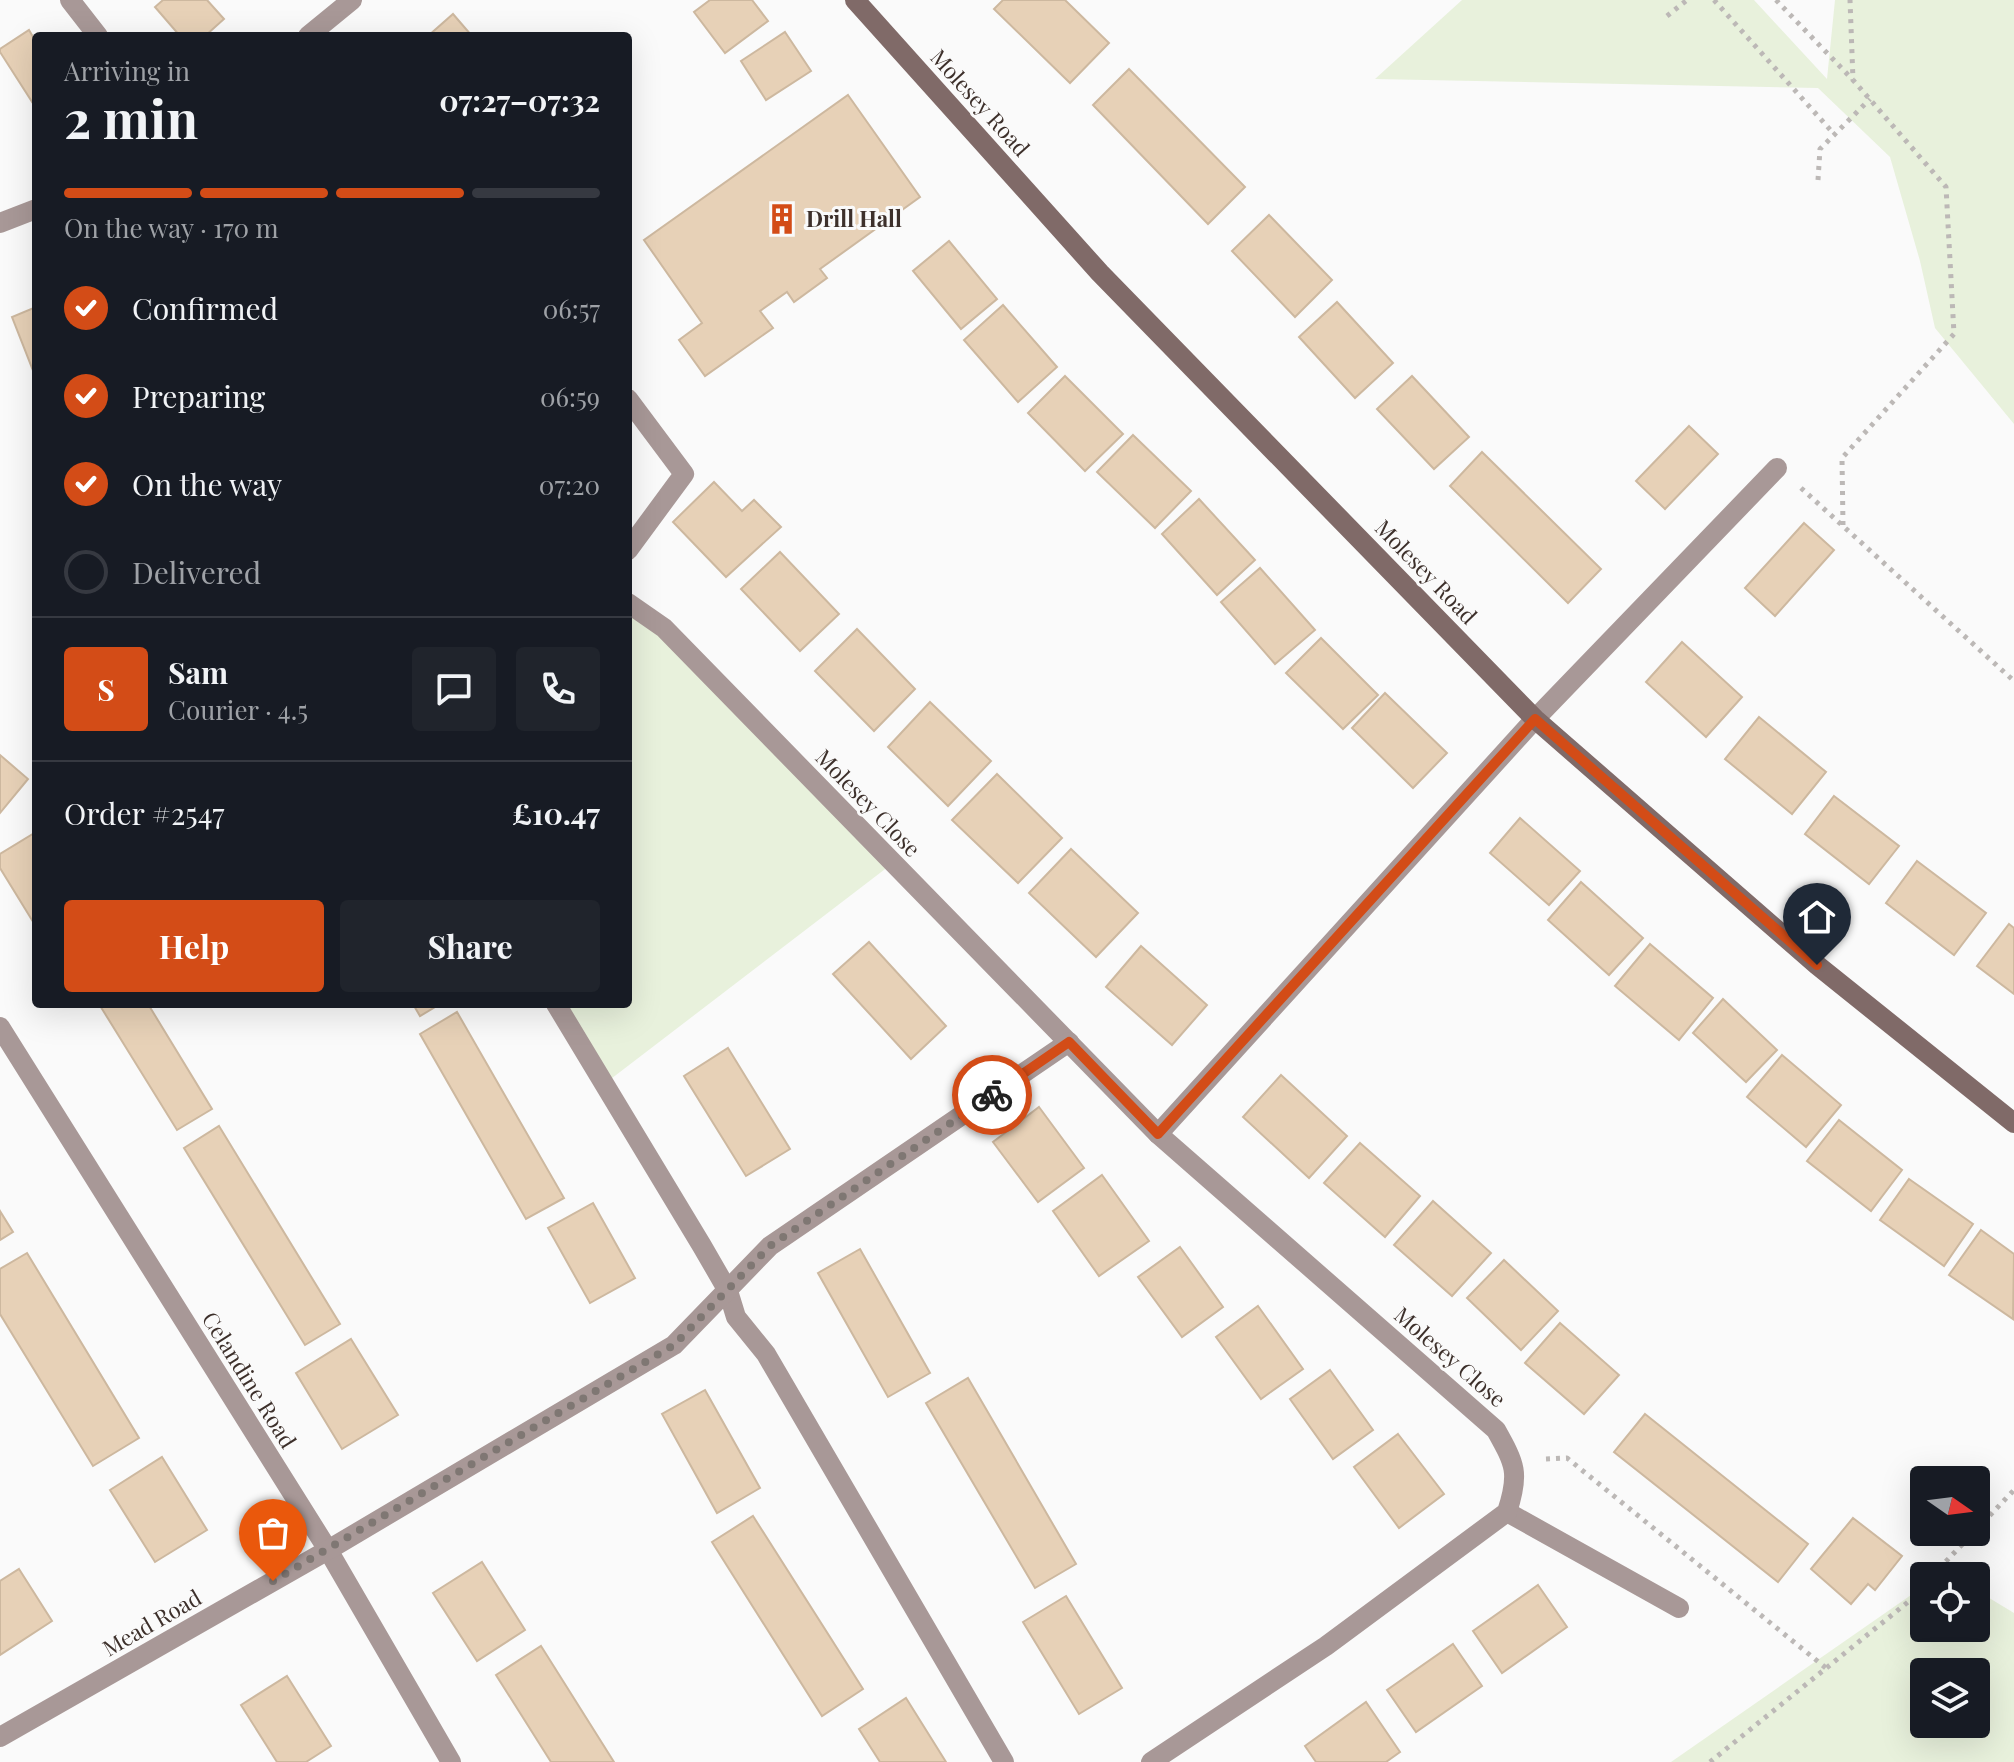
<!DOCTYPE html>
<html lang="en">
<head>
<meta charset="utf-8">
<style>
	:root { --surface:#171b24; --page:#20242c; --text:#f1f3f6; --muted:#9ea1a6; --line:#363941; --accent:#d34c17 }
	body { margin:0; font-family:"Playfair Display",serif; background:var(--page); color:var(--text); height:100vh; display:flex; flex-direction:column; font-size:30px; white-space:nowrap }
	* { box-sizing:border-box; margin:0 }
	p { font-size:26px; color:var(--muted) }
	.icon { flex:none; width:44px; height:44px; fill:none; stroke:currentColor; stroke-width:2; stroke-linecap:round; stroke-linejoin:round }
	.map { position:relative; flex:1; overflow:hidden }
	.sheet { position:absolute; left:32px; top:32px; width:600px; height:976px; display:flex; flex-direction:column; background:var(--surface); border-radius:8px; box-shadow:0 8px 32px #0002 }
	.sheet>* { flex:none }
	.needle { width:52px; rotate:104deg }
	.buttons { position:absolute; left:1910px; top:1466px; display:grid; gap:16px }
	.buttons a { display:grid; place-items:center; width:80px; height:80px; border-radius:8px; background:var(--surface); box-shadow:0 8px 32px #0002; font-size:40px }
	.pin { position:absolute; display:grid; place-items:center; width:68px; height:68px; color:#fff; margin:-82px -34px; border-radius:50% 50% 50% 0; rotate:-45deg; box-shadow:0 0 8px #0007 }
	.pin .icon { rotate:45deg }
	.courier { position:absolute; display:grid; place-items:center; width:80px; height:80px; margin:-40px; border:6px solid #d34c17; border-radius:50%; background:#fff; color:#222; box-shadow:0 2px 10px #0007 }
	.summary em { font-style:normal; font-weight:700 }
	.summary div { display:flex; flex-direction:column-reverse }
	.summary { display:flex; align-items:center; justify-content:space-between; height:136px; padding:0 32px }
	h1 { font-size:52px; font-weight:700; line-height:60px }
	.bar { display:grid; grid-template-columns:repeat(4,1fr); gap:12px 8px; align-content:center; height:96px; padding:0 32px }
	.bar i { height:10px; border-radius:6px; background:var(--line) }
	.bar .active { background:var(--accent) }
	.bar p { grid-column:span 4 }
	.line { display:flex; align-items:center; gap:20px; padding:0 32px; border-top:2px solid var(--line) }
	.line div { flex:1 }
	.round { display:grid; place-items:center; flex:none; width:84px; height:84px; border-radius:8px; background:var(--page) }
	ol { padding:0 32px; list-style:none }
	li { display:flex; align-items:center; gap:24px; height:88px }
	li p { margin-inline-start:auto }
	li .icon { padding:8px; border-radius:50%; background:var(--accent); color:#fff; stroke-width:4 }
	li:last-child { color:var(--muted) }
	li i { width:44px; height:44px; border:4px solid var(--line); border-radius:50% }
	.primary-button { display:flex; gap:16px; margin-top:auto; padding:16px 32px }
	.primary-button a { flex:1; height:92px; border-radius:8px; background:var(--accent); color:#fff; font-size:32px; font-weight:700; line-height:92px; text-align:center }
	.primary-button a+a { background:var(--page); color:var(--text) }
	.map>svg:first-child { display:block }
</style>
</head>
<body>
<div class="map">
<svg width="2014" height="1762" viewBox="0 0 2014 1762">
	<rect width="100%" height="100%" fill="#fafafa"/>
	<g fill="#e8f1dc" fill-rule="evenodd">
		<path d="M 1462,0 L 1754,0 L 1827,79 L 1835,0 L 2014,0 L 2014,424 L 1935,328 L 1920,261 L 1890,157 L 1818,88 L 1375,79 Z"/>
		<path d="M 628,603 L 893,863 L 603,1085 L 556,1004 L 628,1004 Z"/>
		<path d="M 1924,1586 L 1924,1628 L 1976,1628 L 1976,1590 L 2014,1613 L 2014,1762 L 1671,1762 ZM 1976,1672 L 1976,1724 L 1924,1724 L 1924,1672 Z"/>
	</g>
	<g fill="#e7d1b7" stroke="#cdb89f" stroke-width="2">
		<path d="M 163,0 L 207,0 L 224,19 L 205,36 L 180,36 L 155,7 Z"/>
		<path d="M 710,0 L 752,0 L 768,21 L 725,53 L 694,12 Z"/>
		<path d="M 1003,0 L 1065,0 L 1109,43 L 1070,83 L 994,9 Z"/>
		<path d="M 453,14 L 472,36 L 428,36 Z"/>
		<path d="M 29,30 L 36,42 L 36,108 L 0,52 L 0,49 Z"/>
		<path d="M 785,32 L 811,71 L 766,100 L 741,61 Z"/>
		<path d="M 1129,69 L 1245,187 L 1208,224 L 1093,105 Z"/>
		<path d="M 848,95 L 920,197 L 820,269 L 827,278 L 794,302 L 787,292 L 760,311 L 773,328 L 705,376 L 679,340 L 702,323 L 644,240 Z"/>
		<path d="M 1269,215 L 1332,280 L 1295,317 L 1232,251 Z"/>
		<path d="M 949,241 L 997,299 L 961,329 L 913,271 Z"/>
		<path d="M 1337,302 L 1393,363 L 1355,398 L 1299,337 Z"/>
		<path d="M 1003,305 L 1057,367 L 1018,402 L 964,340 Z"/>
		<path d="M 36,307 L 36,372 L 34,373 L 12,317 Z"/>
		<path d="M 1065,376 L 1123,434 L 1085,471 L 1028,413 Z"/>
		<path d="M 1412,376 L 1469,437 L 1434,469 L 1377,409 Z"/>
		<path d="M 1689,426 L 1718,454 L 1665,509 L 1636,481 Z"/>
		<path d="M 1133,435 L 1191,491 L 1155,528 L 1097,472 Z"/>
		<path d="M 1482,452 L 1601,569 L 1568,603 L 1450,486 Z"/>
		<path d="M 714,482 L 742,511 L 754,500 L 781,527 L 726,577 L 673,522 Z"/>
		<path d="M 1199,499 L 1255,560 L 1217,595 L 1162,534 Z"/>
		<path d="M 1804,523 L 1834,550 L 1775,616 L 1745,588 Z"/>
		<path d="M 780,552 L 839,614 L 800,651 L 741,589 Z"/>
		<path d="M 1260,568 L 1315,630 L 1275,664 L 1221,602 Z"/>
		<path d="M 857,629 L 915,689 L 874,731 L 815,671 Z"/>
		<path d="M 1321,638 L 1378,695 L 1343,729 L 1286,673 Z"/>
		<path d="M 1682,642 L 1742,697 L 1706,737 L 1646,682 Z"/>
		<path d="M 1385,693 L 1447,753 L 1413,788 L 1352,728 Z"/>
		<path d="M 930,702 L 991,761 L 948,806 L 888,747 Z"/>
		<path d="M 1759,717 L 1826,772 L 1792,814 L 1725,759 Z"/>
		<path d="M 0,755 L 28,779 L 0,813 Z"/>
		<path d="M 997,774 L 1062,838 L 1018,883 L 952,820 Z"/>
		<path d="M 1834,796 L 1899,846 L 1869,884 L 1805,834 Z"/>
		<path d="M 1520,818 L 1580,871 L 1549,905 L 1490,853 Z"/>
		<path d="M 36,832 L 36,924 L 35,925 L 0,868 L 0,854 Z"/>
		<path d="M 1071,849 L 1138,913 L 1096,957 L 1029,893 Z"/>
		<path d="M 1917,861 L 1986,913 L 1954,955 L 1886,903 Z"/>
		<path d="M 1581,882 L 1643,938 L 1609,975 L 1548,920 Z"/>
		<path d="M 2009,924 L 2014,928 L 2014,994 L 1977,966 Z"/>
		<path d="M 869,942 L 946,1026 L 911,1059 L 833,974 Z"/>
		<path d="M 1650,944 L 1713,998 L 1679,1040 L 1615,986 Z"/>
		<path d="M 1141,946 L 1207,1005 L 1172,1045 L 1106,987 Z"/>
		<path d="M 1723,999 L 1777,1050 L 1746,1082 L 1693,1033 Z"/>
		<path d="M 99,1004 L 148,1004 L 212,1109 L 177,1130 Z"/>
		<path d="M 413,1004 L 440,1004 L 420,1016 Z"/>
		<path d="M 457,1012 L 564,1198 L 526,1219 L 420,1034 Z"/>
		<path d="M 728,1048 L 790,1149 L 746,1176 L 684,1076 Z"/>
		<path d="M 1782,1055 L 1841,1105 L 1806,1147 L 1747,1097 Z"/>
		<path d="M 1281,1075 L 1347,1136 L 1309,1178 L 1243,1117 Z"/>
		<path d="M 1039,1107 L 1084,1168 L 1038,1202 L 993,1142 Z"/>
		<path d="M 1839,1120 L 1902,1170 L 1871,1211 L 1807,1161 Z"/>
		<path d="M 219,1126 L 340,1324 L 305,1345 L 184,1148 Z"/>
		<path d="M 1360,1143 L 1420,1196 L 1385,1237 L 1324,1183 Z"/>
		<path d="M 1102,1175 L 1149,1241 L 1099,1276 L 1053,1211 Z"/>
		<path d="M 1909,1179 L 1973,1224 L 1944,1266 L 1880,1220 Z"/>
		<path d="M 1433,1201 L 1491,1253 L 1452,1296 L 1394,1245 Z"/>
		<path d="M 593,1203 L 635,1278 L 590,1303 L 548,1228 Z"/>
		<path d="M 0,1211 L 13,1232 L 0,1240 Z"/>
		<path d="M 1981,1230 L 2014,1254 L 2013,1319 L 1949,1275 Z"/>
		<path d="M 1180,1247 L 1223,1307 L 1182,1337 L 1138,1277 Z"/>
		<path d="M 860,1249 L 930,1373 L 888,1397 L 818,1273 Z"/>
		<path d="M 27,1253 L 139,1438 L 93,1466 L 0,1314 L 0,1269 Z"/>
		<path d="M 1504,1260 L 1558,1311 L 1521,1350 L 1467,1298 Z"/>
		<path d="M 1258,1306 L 1303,1369 L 1261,1399 L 1216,1337 Z"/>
		<path d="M 1560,1323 L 1619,1375 L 1584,1414 L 1525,1363 Z"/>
		<path d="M 351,1339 L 398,1415 L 342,1449 L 296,1373 Z"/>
		<path d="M 1330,1370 L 1373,1430 L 1333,1459 L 1290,1399 Z"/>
		<path d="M 968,1378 L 1076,1564 L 1035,1588 L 926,1403 Z"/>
		<path d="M 705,1390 L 760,1488 L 717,1513 L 662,1414 Z"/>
		<path d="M 1645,1414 L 1808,1544 L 1778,1582 L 1614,1452 Z"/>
		<path d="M 1398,1434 L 1444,1494 L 1399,1528 L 1354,1467 Z"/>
		<path d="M 162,1457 L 207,1530 L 155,1562 L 110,1490 Z"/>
		<path d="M 753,1516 L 863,1689 L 822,1716 L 712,1542 Z"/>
		<path d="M 1853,1518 L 1902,1556 L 1875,1590 L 1868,1584 L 1851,1604 L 1811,1569 Z"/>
		<path d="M 482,1562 L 525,1630 L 477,1661 L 433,1593 Z"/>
		<path d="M 19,1569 L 52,1621 L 0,1655 L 0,1581 Z"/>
		<path d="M 1538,1585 L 1567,1627 L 1502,1673 L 1473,1631 Z"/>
		<path d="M 1066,1596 L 1122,1688 L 1079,1714 L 1023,1622 Z"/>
		<path d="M 1453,1644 L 1482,1686 L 1416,1732 L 1387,1690 Z"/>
		<path d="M 541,1646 L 614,1762 L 551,1762 L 496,1675 Z"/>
		<path d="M 287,1676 L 331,1746 L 306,1762 L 277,1762 L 241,1705 Z"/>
		<path d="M 906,1698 L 946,1762 L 880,1762 L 859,1729 Z"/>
		<path d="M 1366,1702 L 1400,1752 L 1386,1762 L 1316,1762 L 1305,1746 Z"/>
	</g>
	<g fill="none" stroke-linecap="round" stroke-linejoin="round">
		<g stroke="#bcb8b6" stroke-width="5" stroke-dasharray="4 6" stroke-linecap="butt">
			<path d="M 1714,0 L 1834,134"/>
			<path d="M 1776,0 L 1853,80"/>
			<path d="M 1667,16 L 1687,0"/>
			<path d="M 1818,180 L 1820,149 L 1870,99"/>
			<path d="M 1801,488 L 2014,681"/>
			<path d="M 1843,525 L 1842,458 L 1954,334 L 1946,187 L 1853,80 L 1850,0"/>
			<path d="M 1546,1459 L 1567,1458 L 1826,1668"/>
			<path d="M 1976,1530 L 2014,1490"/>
			<path d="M 1932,1576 L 1974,1532"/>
			<path d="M 1710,1762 L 1908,1602 L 1924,1585"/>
		</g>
		<g stroke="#a89897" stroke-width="20">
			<path d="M 628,399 L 684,474 L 628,550"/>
			<path d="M 1535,719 L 1777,468"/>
			<path d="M 1507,1512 L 1679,1608"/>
		</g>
		<g stroke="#a89897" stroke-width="20">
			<path d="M 70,0 L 98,36"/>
			<path d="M 308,36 L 352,0"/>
			<path d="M 0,223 L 36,209"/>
			<path d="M 628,603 L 664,628 L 1158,1134 L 1496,1430 C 1515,1464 1520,1473 1507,1512 L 1326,1646 L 1151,1762"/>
			<path d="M 556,1004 L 702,1246 L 728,1291 L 736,1317 L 766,1354 L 1004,1762"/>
			<path d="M 0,1027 L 328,1550 L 451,1762"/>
			<path d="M 1158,1134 L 1535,719"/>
			<path d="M 0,1737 L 328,1550 L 674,1345 L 770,1246 L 1069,1042"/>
		</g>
		<path stroke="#806a68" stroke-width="20" d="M 855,0 L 1100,273 L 1535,719 L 1817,965 L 2014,1123"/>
	</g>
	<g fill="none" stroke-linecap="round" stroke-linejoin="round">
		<path stroke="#7f7773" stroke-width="8" stroke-dasharray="0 14.4" d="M 273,1581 L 674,1345 L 770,1246 L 992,1095"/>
		<path stroke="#d34c17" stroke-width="10" d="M 992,1095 L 1069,1042 L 1158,1134 L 1535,719 L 1817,965"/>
	</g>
	<defs>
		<symbol id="building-bare" viewBox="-9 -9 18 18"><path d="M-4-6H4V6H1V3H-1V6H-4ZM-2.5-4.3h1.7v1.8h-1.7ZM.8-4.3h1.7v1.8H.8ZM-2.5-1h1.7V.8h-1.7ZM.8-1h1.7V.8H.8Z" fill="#d34c17" stroke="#fafafa" stroke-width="2.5" paint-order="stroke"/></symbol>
	</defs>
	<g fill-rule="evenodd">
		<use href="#building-bare" x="760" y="197" width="44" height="44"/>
	</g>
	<g text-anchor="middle" stroke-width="6" stroke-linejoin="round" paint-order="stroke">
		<g font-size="22" fill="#3d302b" stroke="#fafafa">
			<text transform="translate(980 103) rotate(48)" y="8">Molesey Road</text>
			<text transform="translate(1426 572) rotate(46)" y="8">Molesey Road</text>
			<text transform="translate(868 803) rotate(46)" y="8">Molesey Close</text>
			<text transform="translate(1450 1357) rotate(41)" y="8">Molesey Close</text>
			<text transform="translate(249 1380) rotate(58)" y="8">Celandine Road</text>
			<text transform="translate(152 1623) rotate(-30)" y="8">Mead Road</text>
		</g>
		<g font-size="22" font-weight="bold" fill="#3d302b" stroke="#fafafa" text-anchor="start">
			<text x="806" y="227">Drill Hall</text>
		</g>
	</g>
</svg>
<div class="buttons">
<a><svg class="needle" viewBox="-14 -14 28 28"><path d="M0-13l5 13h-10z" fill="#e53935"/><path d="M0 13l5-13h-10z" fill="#9ea1a6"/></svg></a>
<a><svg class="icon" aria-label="locate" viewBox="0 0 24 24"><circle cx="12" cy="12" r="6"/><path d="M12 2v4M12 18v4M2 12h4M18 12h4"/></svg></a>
<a><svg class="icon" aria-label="layers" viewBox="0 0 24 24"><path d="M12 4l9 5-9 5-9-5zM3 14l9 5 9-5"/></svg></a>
</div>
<div class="pin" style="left:273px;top:1581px;background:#ea580c"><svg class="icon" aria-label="bag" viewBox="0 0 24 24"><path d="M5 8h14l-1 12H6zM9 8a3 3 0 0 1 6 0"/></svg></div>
<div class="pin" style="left:1817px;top:965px;background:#1f2937"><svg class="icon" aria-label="home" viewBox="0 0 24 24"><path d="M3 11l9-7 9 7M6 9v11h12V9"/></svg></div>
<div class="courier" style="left:992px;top:1095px"><svg class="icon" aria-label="bike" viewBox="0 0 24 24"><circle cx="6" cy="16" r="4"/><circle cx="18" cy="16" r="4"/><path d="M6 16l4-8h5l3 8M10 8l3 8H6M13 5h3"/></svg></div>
<section class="sheet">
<div class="summary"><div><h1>2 min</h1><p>Arriving in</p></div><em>07:27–07:32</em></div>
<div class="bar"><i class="active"></i><i class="active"></i><i class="active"></i><i></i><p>On the way · 170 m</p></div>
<ol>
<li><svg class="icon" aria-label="check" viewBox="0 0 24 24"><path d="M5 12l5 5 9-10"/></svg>Confirmed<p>06:57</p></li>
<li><svg class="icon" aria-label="check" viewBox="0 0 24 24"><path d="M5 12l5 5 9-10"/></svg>Preparing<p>06:59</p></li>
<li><svg class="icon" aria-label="check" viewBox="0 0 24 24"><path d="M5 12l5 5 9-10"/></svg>On the way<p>07:20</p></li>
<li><i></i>Delivered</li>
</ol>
<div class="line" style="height:144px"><b class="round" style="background:var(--accent);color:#fff">S</b><div><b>Sam</b><p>Courier · 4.5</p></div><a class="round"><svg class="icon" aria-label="chat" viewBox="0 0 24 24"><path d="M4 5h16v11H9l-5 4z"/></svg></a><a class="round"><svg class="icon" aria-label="phone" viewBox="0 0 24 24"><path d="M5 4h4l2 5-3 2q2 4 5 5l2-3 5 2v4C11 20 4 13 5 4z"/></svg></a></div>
<div class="line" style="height:104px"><div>Order #2547</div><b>£10.47</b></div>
<div class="primary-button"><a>Help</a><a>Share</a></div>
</section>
</div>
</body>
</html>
